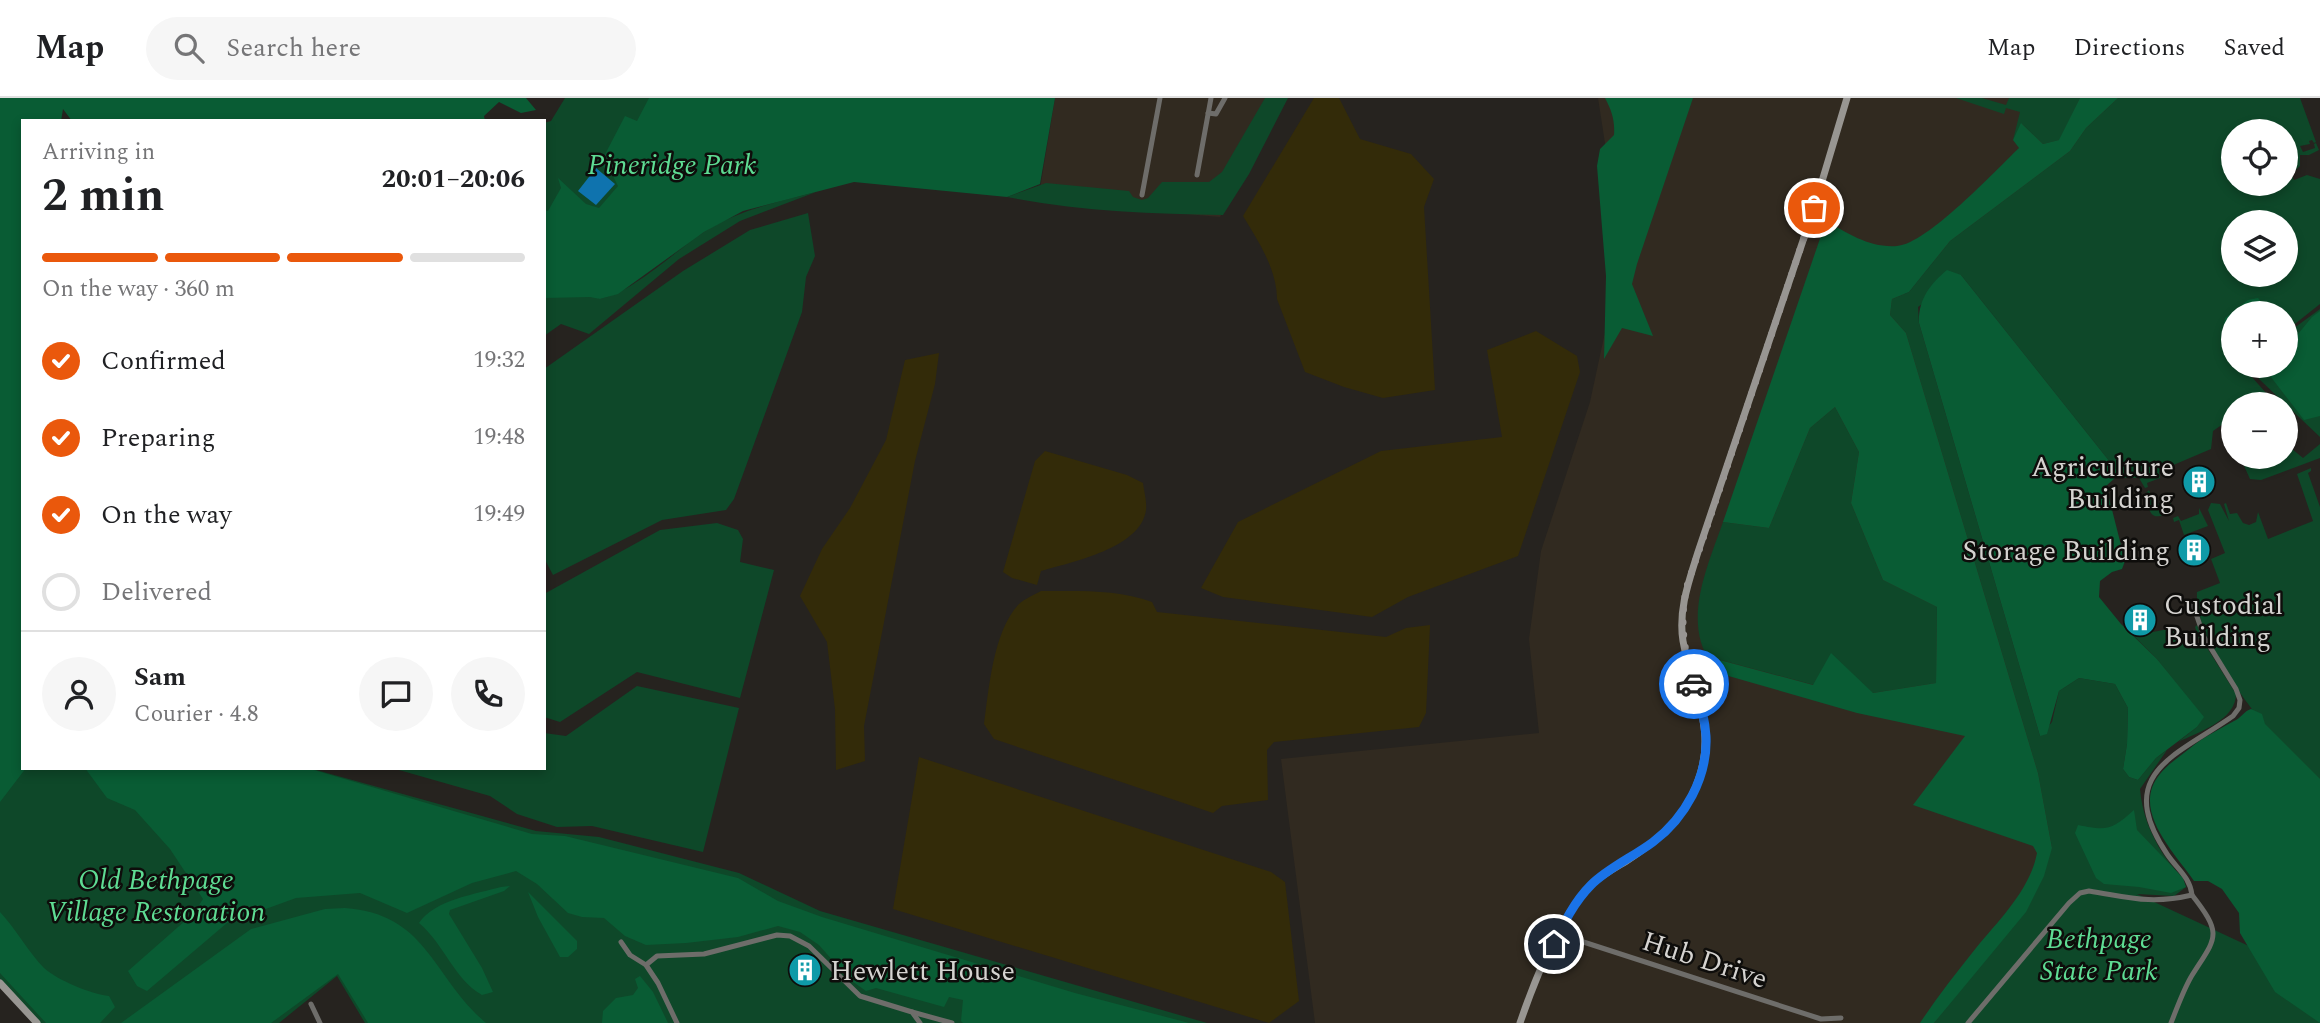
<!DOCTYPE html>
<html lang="en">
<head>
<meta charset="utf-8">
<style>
	:root { --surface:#fff; --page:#f6f6f6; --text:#202124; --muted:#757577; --line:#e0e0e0; --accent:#ea580c }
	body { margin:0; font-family:Spectral,serif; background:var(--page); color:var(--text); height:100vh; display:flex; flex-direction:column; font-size:26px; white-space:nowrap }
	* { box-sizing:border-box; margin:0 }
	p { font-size:23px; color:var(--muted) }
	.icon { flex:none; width:38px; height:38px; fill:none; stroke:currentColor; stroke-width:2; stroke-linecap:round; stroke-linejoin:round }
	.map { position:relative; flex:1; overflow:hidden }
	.side { position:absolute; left:21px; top:21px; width:525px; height:651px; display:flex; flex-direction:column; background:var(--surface); border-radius:0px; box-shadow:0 4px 10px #0003 }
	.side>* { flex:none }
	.controls { position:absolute; left:2221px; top:21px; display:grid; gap:14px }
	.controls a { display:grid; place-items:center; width:77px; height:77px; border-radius:50%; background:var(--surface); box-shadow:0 4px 10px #0003; font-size:35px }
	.pin { position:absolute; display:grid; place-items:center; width:60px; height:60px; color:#fff; margin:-30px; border:4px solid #fff; border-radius:50%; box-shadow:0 2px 7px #0007 }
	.courier { position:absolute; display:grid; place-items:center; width:70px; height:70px; margin:-35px; border:5px solid #1a73e8; border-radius:50%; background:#fff; color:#222; box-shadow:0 2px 9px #0007 }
	.headline em { font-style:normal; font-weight:700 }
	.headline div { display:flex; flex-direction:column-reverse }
	.headline { display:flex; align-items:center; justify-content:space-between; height:119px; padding:0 21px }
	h1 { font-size:46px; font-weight:700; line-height:52px }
	.bar { display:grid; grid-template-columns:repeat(4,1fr); gap:10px 7px; align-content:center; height:84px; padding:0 21px }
	.bar i { height:9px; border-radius:5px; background:var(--line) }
	.bar .selected { background:var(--accent) }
	.bar p { grid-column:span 4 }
	.line { display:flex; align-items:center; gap:18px; padding:0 21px; border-top:2px solid var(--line) }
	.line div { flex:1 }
	.round { display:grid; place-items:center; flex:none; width:74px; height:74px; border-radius:37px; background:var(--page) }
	ol { padding:0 21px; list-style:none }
	li { display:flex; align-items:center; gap:21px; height:77px }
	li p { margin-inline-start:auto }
	li .icon { padding:7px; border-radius:50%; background:var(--accent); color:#fff; stroke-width:4 }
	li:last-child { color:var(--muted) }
	li i { width:38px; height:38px; border:4px solid var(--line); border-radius:50% }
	header { display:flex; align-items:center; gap:42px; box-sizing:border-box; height:98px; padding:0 35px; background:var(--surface); border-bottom:2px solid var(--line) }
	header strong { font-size:33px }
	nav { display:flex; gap:38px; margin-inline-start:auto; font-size:24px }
	.search { width:490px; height:63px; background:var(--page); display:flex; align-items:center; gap:18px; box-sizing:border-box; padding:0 24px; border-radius:38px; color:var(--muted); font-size:26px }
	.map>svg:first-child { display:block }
</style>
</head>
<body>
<header>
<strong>Map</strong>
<div class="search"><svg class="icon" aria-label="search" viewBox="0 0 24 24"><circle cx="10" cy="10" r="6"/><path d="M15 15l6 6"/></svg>Search here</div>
<nav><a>Map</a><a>Directions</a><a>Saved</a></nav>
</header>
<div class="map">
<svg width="2320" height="925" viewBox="0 0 2320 925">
	<rect width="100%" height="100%" fill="#26231f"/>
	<g fill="#312a20">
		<path d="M 1055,0 L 1286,0 L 1220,119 L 1038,103 Z"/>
		<path d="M 1598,0 L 2140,0 L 1902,189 L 2080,771 L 1952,925 L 1315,925 L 1281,661 L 1539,635 L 1529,541 L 1541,453 L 1590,304 L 1613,197 L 1609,71 Z"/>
	</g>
	<g fill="#0e4829" fill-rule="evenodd">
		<path d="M 565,0 L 796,0 L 598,201 C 630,197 675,153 704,134 C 738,112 777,104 816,94 L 740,123 L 679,161 L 589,236 L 561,226 L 544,238 L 544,25 L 551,23 Z"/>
		<path d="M 1265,0 L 1288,0 L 1249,76 L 1223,117 C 1151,116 1078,113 1007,99 L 1046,85 L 1129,93 L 1133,99 L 1142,102 L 1148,100 L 1162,84 L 1209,84 L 1222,74 Z"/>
		<path d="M 1956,0 L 1982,0 L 2006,7 L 2009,0 L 2080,0 L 2060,42 L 2043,46 L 2022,26 L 2013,42 L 2020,14 L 2006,10 L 2004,16 Z"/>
		<path d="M 2118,0 L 2300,0 L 2316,44 L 2314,45 L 2312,42 L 2309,43 L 2310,46 L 2300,48 L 2303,54 L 2315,50 L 2314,46 L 2316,45 L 2319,52 L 2309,57 L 2300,57 L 2300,68 L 2291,76 L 2294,82 L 2307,77 L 2320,81 L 2320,206 L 2286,233 L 2286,215 L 2233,215 L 2233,268 L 2242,268 L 2267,296 L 2251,306 L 2233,306 L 2233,319 L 2213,333 L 2211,351 L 2164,371 L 2159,374 L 2160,380 L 2147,385 L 2148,389 L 2145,390 L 2139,380 L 2115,380 L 2118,374 L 1961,177 L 1918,209 L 1919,225 L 2040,638 L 2052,624 L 2059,593 L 2079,580 L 2115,586 L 2128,610 L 2127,646 L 2123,671 L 2129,679 L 2138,682 L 2156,660 L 2167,652 L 2140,691 C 2142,715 2150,735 2163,756 C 2171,768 2181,776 2186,789 L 2174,798 L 2137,796 L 2320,881 L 2320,925 L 1934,925 L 1967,883 L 2052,750 L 2038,675 L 1906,235 L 1890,217 L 1892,201 L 1909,194 L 1950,143 L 2070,53 L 2086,30 ZM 2233,33 L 2286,33 L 2286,86 L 2233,86 ZM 2233,124 L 2286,124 L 2286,177 L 2233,177 Z"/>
		<path d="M 808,115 L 815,158 L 806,179 L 802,214 L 734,401 L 726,412 L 662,422 L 553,477 L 544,460 L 544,271 L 683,173 L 750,132 Z"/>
		<path d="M 2320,211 L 2320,339 L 2259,281 L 2256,268 L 2286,268 L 2286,236 Z"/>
		<path d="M 1835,309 L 1859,354 L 1851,405 L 1883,482 L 1937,509 L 1936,585 L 1873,595 L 1814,587 L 1717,561 L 1712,566 C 1681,525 1708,467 1723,424 L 1769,430 L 1810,330 Z"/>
		<path d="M 2286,346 L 2303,360 L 2320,346 L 2320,360 L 2261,382 L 2250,381 L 2240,359 L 2286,359 Z"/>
		<path d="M 2311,370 L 2311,373 L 2308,375 L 2320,409 L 2320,692 C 2283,650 2193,552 2197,494 L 2220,485 L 2211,461 L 2225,455 L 2208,412 L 2211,405 L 2220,406 L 2229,423 L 2224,406 L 2226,405 L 2230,416 L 2237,415 L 2243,425 L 2249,427 L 2256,424 L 2258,414 L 2268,441 L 2313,423 L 2297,376 Z"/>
		<path d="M 2149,392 L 2155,407 L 2170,403 L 2173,412 C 2151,425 2150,417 2145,396 Z"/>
		<path d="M 2199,410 L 2208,428 L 2184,437 L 2179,422 L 2174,424 L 2173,420 L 2178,418 L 2181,423 L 2199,416 Z"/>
		<path d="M 717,425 L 738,432 L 743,441 L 740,464 L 774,472 L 740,600 L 637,574 L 560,624 L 544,619 L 544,496 L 660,432 Z"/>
		<path d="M 2197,527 L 2204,545 L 2236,596 C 2236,622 2199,634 2178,644 L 2197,629 L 2203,619 L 2157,561 L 2129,533 L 2143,536 L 2173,530 L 2175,540 L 2187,540 L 2193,548 L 2201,547 L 2195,529 Z"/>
		<path d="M 0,585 L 23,670 L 309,670 L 536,733 L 599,739 L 739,775 L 820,813 L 1207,925 L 365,925 L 337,878 L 279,925 L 38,925 L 0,882 Z"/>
		<path d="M 637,588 L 739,610 L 703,754 L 592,728 L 557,729 L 517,716 L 490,698 L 392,670 L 544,670 L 544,635 L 566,638 Z"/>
	</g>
	<g fill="#095c34">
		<path d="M 0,0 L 526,0 L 536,12 L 521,15 L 499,4 L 484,18 L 485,23 L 72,23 L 63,11 L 61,23 L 23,23 L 23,670 L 26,670 L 0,704 Z"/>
		<path d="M 649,0 L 1055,0 L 1040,86 L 1007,99 L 854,84 L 743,113 L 704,134 L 618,196 L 600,201 L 590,199 L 544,200 L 544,112 L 548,113 L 561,90 L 558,80 L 586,106 L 599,110 L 618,88 L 612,76 L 600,66 L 625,18 L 637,23 Z"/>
		<path d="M 1605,0 L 1693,0 L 1637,166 L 1632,186 L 1653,238 L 1622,230 L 1604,261 L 1606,178 L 1597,68 L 1600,51 L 1614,37 C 1615,23 1612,13 1605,0 Z"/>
		<path d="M 2080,0 L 2118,0 L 2086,30 L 2070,53 L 1950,143 L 1909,194 L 1892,201 L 1890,217 L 1906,235 L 2038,675 L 2052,750 L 2044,778 L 2026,814 L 1934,925 L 1920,925 C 1937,899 1956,875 1976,850 C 1999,822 2030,792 2037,755 L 2033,748 L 1913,707 L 1965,638 L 1857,615 L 1718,575 L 1712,566 L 1716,561 L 1813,587 L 1831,555 L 1873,595 L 1936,585 L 1937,509 L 1883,482 L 1851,405 L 1859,354 L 1835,309 L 1810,330 L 1769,430 L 1723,424 L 1826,123 C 1849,136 1870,150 1897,148 C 1927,146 1995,73 2019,50 L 2013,42 L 2021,25 L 2043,46 L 2059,42 Z"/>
		<path d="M 1947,172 L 1961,177 L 2118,374 L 2115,380 L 2106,388 L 2125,463 L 2122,471 L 2112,474 L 2100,483 L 2099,499 L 2121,526 L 2157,561 L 2204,619 L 2197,629 L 2156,660 L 2138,682 L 2129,679 L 2123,671 L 2127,646 L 2128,610 L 2115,586 L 2079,580 L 2059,593 L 2047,636 L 2040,638 L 1919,225 C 1918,202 1930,186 1947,172 Z"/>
		<path d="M 2258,200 L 2270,215 L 2233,215 L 2233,238 L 2224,226 L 2225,220 L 2248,202 Z"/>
		<path d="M 2320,213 L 2320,318 L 2304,322 L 2264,270 L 2265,268 L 2286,268 L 2286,239 L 2298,236 L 2312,219 Z"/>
		<path d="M 2251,611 L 2262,616 L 2265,626 L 2320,681 L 2320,925 L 2275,894 L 2240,835 L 2239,815 L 2222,791 L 2208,783 L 2194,783 C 2175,755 2130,712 2160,676 C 2168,666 2179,659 2189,651 C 2203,639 2218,632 2234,623 C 2241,620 2244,613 2251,611 Z"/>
		<path d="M 85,670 L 307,670 L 532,736 L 565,738 L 738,780 L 778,803 L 822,819 L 1075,895 L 1189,925 L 963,925 L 961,923 L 963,902 L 949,899 L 944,909 L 876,890 L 866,893 L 849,881 L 819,847 L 800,834 L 778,828 L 738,839 L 686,845 L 646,847 L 625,838 L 604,820 L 582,819 L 568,815 L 537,786 L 516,773 L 472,785 L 407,815 L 360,795 L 296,800 L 227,825 L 147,893 L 137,888 L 128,873 L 194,815 L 203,801 L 170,751 L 135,712 L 107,700 Z"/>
		<path d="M 2134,712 L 2137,732 L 2183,780 L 2186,789 L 2171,795 L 2139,789 L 2104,786 L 2096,780 L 2075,735 L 2078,727 C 2107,733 2112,732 2134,712 Z"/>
		<path d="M 510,788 L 504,793 L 450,812 L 449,816 L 482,870 L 493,894 L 482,897 C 454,881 444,846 419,825 C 434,802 476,796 501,789 Z"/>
		<path d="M 528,794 L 577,843 L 577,851 L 568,859 L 560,859 L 538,819 Z"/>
		<path d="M 345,810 C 428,816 432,879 486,925 L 368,925 L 338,876 L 271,925 L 121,925 L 251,831 L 325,811 Z"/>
		<path d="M 0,814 C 16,831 29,855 44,870 C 57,882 91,896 109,898 L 115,909 L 100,925 L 46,925 L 0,875 Z"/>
		<path d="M 640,878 L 653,894 L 668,925 L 602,925 L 603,913 L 616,900 L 633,897 L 638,890 L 635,881 Z"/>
	</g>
	<g fill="#332b09">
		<path d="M 1314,0 L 1339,0 L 1360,41 L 1411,56 L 1434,81 L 1424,109 L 1435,292 L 1383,300 L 1344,289 L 1305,274 L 1277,201 C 1277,171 1258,143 1243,118 Z"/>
		<path d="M 1536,233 L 1577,258 L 1580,274 L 1518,458 L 1408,499 L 1372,519 L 1223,499 L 1201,490 L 1238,424 L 1381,353 L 1502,339 L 1487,252 Z"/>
		<path d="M 939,255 L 935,286 L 915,363 L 864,628 L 865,663 L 836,672 L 835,611 L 827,544 L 800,498 L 822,451 L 850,410 L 886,342 L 905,262 Z"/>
		<path d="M 1045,353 L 1127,377 L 1143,385 C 1144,393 1147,404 1146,412 C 1141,450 1072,464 1041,473 L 1037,487 L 1012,480 L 1003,474 L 1035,363 Z"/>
		<path d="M 1041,493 C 1078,493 1118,491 1152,504 L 1157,514 L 1386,539 L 1406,530 L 1430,527 L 1426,615 L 1419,629 L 1274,644 L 1267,652 L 1268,702 L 1222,708 L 1213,715 L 994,641 L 984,626 C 989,590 993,535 1018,507 C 1024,501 1034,497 1041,493 Z"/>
		<path d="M 919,659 L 1271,774 L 1285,784 L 1299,903 L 1269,925 L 893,811 Z"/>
	</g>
	<path fill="#0f73ae" d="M 596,70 L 615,86 L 596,107 L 578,93 Z"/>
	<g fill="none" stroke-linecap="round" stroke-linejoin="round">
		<g stroke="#6e6d6a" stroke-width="5">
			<path d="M 1208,15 L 1216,16 L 1225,0"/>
			<path d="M 1197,77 L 1211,0"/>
			<path d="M 1142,97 L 1160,0"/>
			<path d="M 2192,797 C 2190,779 2177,771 2167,756 C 2113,675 2176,658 2233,618 L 2239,610 L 2240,602 L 2236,591 L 2204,539 L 2192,504"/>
			<path d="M 1557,838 L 1568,839 L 1821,921 L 1841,920"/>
			<path d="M 621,844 L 630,857 L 646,867 L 658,885 L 677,925"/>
			<path d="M 646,867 L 657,858 L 704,856 L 777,837 L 790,838 L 809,848 L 860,898 L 912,914 L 920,925"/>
			<path d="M 311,906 L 320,925"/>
			<path d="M 912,914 L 952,925"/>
			<path d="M 1968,925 L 2069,805 L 2080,795 L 2089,793 C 2128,799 2150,807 2192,797 C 2224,838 2216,839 2191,879 C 2183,893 2177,910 2171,925"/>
		</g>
		<g stroke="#989692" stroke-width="7">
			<path d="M 0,885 L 37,925"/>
			<path d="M 1520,925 C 1535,881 1558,822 1590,788 C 1600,778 1613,771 1625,764 C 1656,744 1682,723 1696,688 C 1719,633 1692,595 1683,543 C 1678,512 1689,483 1698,454 L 1814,110 L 1847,0"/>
		</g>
	</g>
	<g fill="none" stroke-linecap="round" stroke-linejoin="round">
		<path stroke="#989592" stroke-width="7" stroke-dasharray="0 12.6" d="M 1694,586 C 1684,552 1679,523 1687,488 L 1814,110"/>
		<path stroke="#1a73e8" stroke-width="9" d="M 1554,846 C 1564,825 1574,804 1591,787 C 1608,770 1633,759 1653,744 C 1685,720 1708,679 1706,638 C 1705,620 1700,603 1694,586"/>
	</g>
	<defs>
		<symbol id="building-disc" viewBox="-11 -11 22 22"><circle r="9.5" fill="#0f9aa8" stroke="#0e0d0b"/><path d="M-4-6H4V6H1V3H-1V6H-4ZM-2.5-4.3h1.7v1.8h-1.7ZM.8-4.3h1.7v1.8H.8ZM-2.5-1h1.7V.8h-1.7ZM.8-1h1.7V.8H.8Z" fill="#fff"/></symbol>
	</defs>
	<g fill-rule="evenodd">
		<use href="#building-disc" x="2180" y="365" width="38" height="38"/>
		<use href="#building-disc" x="2175" y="433" width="38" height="38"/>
		<use href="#building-disc" x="2121" y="503" width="38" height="38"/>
		<use href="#building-disc" x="786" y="853" width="38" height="38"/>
	</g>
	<g text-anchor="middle" stroke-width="5" stroke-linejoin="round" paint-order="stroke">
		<g font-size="28" font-style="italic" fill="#5edc93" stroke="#0e0d0b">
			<text x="672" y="76">Pineridge Park</text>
			<text x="156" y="791">Old Bethpage<tspan x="156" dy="32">Village Restoration</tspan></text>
			<text x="2099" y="850">Bethpage<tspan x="2099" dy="32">State Park</tspan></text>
		</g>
		<g font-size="28" fill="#d5d3d0" stroke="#0e0d0b" text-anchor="end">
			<text x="2174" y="378">Agriculture<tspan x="2174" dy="32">Building</tspan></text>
			<text x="2170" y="462">Storage Building</text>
			<text x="2164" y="516" text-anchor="start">Custodial<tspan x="2164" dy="32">Building</tspan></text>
			<text x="830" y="882" text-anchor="start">Hewlett House</text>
		</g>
		<g font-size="28" fill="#d5d3d0" stroke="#0e0d0b">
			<text transform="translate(1705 861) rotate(18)" y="10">Hub Drive</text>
		</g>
	</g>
</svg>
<div class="controls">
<a><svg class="icon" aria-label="locate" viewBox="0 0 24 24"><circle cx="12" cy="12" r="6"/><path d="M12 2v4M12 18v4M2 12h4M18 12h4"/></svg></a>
<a><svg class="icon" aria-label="layers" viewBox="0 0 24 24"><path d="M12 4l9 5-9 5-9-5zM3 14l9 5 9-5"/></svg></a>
<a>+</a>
<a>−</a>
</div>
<div class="pin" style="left:1814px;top:110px;background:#ea580c"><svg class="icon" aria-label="bag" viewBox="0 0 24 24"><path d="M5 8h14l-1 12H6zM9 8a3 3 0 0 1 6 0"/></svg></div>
<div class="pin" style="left:1554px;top:846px;background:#1f2937"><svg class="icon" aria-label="home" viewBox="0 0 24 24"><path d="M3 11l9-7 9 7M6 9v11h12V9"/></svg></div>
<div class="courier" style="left:1694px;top:586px"><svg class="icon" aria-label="car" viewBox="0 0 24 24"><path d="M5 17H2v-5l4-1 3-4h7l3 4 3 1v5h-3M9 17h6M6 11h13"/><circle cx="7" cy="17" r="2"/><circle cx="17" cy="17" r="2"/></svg></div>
<section class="side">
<div class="headline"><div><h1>2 min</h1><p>Arriving in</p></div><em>20:01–20:06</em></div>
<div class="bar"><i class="selected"></i><i class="selected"></i><i class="selected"></i><i></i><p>On the way · 360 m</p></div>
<ol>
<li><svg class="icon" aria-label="check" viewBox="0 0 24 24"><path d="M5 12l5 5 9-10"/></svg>Confirmed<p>19:32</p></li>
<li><svg class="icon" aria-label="check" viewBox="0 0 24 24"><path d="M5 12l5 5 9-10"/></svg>Preparing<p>19:48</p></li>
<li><svg class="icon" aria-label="check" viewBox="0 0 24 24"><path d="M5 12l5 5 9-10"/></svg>On the way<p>19:49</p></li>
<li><i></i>Delivered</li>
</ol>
<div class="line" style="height:126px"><a class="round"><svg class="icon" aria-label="person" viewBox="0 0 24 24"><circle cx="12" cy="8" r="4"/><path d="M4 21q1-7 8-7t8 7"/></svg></a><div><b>Sam</b><p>Courier · 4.8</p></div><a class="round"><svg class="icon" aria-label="chat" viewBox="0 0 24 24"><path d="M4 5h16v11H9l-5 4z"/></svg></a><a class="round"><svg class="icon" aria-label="phone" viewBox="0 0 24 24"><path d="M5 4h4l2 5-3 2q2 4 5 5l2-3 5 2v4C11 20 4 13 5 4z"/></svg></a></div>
</section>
</div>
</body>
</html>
